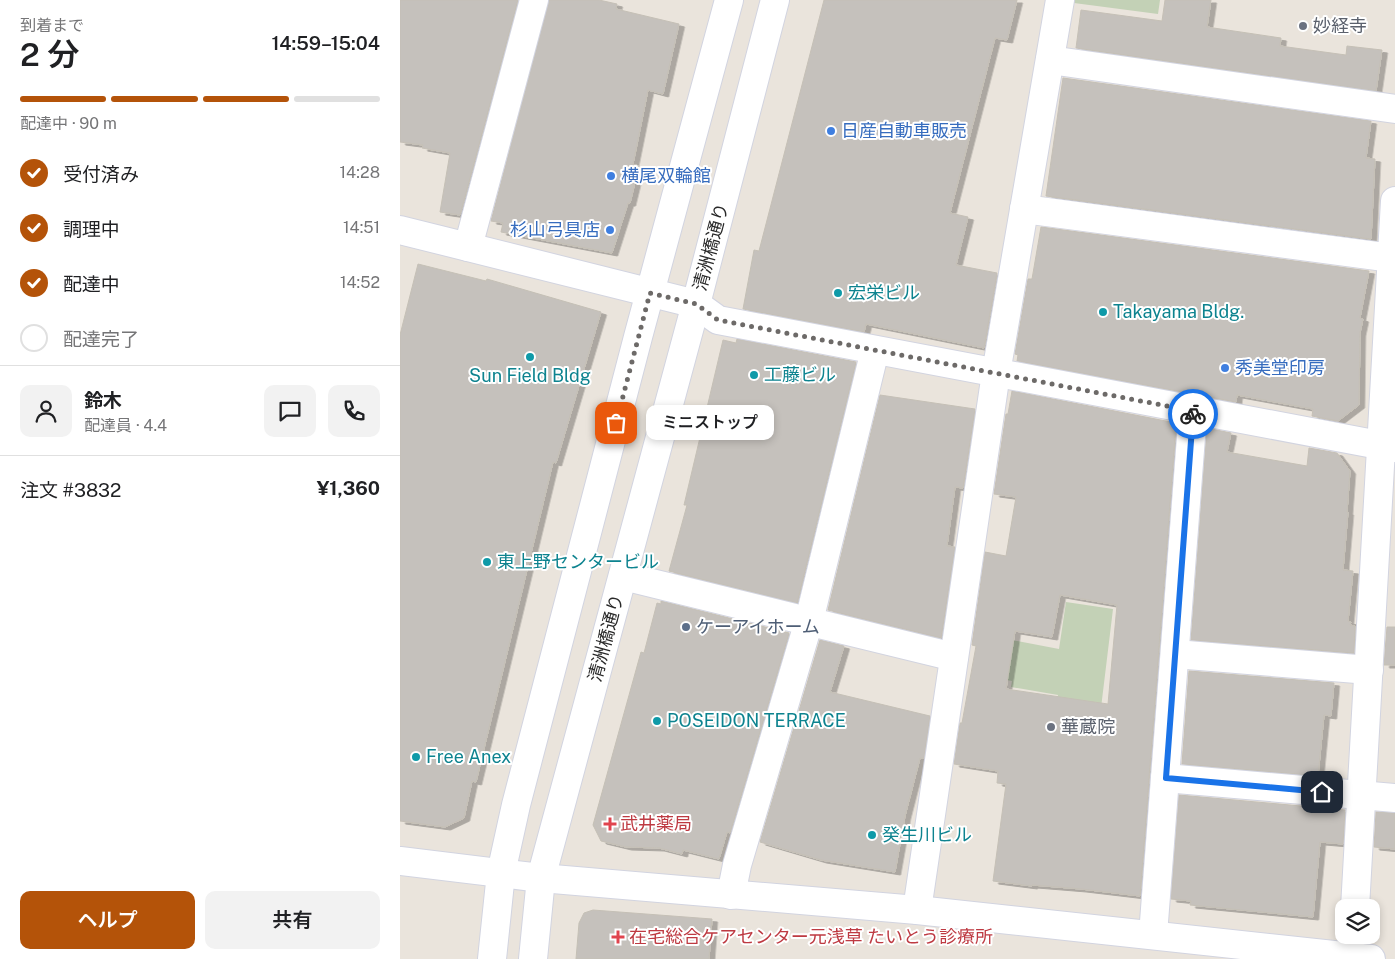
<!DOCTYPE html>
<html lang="ja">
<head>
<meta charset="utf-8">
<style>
	:root { --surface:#fff; --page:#f2f2f2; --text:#202124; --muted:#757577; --line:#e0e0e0; --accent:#b45309 }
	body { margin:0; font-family:"Public Sans","Noto Sans JP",sans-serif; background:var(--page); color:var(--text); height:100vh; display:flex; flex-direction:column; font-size:19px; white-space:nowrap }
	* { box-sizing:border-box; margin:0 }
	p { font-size:16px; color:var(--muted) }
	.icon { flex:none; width:28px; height:28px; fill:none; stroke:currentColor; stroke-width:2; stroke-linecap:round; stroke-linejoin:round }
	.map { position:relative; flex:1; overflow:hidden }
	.details { display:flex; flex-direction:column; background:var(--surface); width:400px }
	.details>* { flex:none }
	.tools { position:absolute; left:935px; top:899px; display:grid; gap:10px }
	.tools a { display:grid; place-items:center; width:45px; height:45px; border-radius:10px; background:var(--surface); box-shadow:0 2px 8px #0003; font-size:25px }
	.pin { position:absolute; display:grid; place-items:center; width:42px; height:42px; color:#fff; margin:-21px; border-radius:10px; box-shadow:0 2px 8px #0006 }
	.courier { position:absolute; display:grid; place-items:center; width:50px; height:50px; margin:-25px; border:4px solid #1a73e8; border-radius:50%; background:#fff; color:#222; box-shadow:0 1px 6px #0007 }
	.bubble { position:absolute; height:35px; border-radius:10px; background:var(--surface); box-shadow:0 2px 8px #0003; font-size:16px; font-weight:600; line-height:35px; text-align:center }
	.overview em { font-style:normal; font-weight:600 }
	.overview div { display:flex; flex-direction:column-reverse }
	.overview { display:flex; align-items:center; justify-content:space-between; height:85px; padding:0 20px }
	h1 { font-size:32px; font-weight:600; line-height:38px }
	.bar { display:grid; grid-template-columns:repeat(4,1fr); gap:8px 5px; align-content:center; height:60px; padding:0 20px }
	.bar i { height:6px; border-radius:4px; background:var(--line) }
	.bar .current { background:var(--accent) }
	.bar p { grid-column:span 4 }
	.line { display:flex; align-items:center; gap:12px; padding:0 20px; border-top:1px solid var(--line) }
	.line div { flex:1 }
	.round { display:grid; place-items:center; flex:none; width:52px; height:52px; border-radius:10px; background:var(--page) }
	ol { padding:0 20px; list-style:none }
	li { display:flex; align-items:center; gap:15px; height:55px }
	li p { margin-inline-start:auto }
	li .icon { padding:5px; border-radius:50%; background:var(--accent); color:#fff; stroke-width:4 }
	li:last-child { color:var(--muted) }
	li i { width:28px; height:28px; border:2px solid var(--line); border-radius:50% }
	.primary-button { display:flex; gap:10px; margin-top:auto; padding:10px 20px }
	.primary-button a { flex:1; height:58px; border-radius:10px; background:var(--accent); color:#fff; font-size:20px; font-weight:600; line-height:58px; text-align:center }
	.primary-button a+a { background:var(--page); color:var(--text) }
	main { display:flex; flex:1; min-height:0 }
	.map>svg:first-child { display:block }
</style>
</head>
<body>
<main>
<section class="details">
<div class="overview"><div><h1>2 分</h1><p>到着まで</p></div><em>14:59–15:04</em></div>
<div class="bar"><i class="current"></i><i class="current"></i><i class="current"></i><i></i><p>配達中 · 90 m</p></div>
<ol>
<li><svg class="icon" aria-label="check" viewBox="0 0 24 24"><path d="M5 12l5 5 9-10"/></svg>受付済み<p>14:28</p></li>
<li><svg class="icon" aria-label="check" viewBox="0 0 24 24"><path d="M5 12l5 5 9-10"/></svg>調理中<p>14:51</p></li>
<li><svg class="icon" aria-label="check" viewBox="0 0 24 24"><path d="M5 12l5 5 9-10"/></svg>配達中<p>14:52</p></li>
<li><i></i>配達完了</li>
</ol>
<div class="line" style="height:90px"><a class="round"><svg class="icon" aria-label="person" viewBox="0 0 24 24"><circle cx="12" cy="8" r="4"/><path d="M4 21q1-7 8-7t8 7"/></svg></a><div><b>鈴木</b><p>配達員 · 4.4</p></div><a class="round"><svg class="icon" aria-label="chat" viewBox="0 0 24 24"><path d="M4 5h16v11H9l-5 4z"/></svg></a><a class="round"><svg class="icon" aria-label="phone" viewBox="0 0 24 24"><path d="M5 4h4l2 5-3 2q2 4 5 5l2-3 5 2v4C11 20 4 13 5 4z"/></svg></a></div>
<div class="line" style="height:65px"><div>注文 #3832</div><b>¥1,360</b></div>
<div class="primary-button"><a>ヘルプ</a><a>共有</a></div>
</section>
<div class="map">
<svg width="995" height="959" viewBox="0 0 995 959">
	<defs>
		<filter id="shadow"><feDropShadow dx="5.5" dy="3" stdDeviation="0" flood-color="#0004"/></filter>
	</defs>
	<rect width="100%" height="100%" fill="#eae4dc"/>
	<g fill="#c3d1b6">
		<path d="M 675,0 L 760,0 L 758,14 L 674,3 Z"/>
		<path d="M 666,602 L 713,609 L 689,807 L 643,801 L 658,695 L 611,687 L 612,681 L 606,680 L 612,640 L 659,649 Z"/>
	</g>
	<g fill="#c5c1bc" stroke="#c5c0b6" fill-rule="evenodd" filter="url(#shadow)">
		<path d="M 0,0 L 118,0 L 60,215 L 40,212 L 50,153 L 22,148 L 23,145 L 0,142 Z"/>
		<path d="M 149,0 L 199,0 L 217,4 L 216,9 L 279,24 L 263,94 L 248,90 L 233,164 L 239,166 L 230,203 L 228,203 L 212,253 L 101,232 L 103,223 L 91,221 Z"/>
		<path d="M 424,0 L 617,0 L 607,40 L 595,38 L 550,213 L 568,217 L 556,265 L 597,273 L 584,348 L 466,324 L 464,332 L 343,309 L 354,250 L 359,251 Z"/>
		<path d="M 765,0 L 811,0 L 807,27 L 881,38 L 880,46 L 946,55 L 947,46 L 982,50 L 976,91 L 676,48 L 681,10 L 762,21 Z"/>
		<path d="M 663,78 L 971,121 L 966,158 L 975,159 L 971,239 L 646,196 Z"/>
		<path d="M 641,227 L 969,271 L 960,318 L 963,319 L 960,333 L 959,405 L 938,421 L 912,416 L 913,409 L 837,395 L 836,402 L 617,361 L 618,355 L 615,354 L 628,279 L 632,279 Z"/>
		<path d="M 18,264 L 86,281 L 87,279 L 201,312 L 156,463 L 153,462 L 76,782 L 72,781 L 64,818 L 45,827 L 0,821 L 0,335 Z"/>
		<path d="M 337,339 L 456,362 L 397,603 L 269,571 L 287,505 L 284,505 L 323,340 L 336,343 Z"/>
		<path d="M 612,391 L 776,423 L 740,896 L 681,889 L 632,885 L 632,886 L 593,881 L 606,784 L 597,783 L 598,771 L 554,764 L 560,723 L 562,723 L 576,646 L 572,645 L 585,552 L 606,556 L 616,497 L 594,494 L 606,414 L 608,414 ZM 660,595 L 717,605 L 708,704 L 606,689 L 615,631 L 652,637 Z"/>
		<path d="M 480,395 L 575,409 L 563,488 L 555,487 L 547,546 L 555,547 L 541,638 L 428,610 Z"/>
		<path d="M 807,428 L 831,433 L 827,452 L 907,466 L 909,448 L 937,453 L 950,471 L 947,512 L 948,512 L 943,570 L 953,571 L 948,621 L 951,622 L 950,625 L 955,626 L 954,653 L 791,640 Z"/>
		<path d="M 261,601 L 389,633 L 330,833 L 327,832 L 319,859 L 283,850 L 282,854 L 259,848 L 226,847 L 201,841 L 193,825 L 241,652 L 244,653 L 257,603 L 261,604 Z"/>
		<path d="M 987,627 L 995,627 L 995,665 L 984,665 Z"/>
		<path d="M 420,640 L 444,646 L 430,692 L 530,716 L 524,758 L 520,758 L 505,816 L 495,872 L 421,860 L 360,842 Z"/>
		<path d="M 789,671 L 934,683 L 931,716 L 924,715 L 918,776 L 782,764 Z"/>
		<path d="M 779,795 L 945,810 L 943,844 L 920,842 L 913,917 L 790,905 L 791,901 L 771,899 Z"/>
		<path d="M 976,812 L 995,813 L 995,849 L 974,847 Z"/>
		<path d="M 193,910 L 312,919 L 309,959 L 176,959 L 179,923 L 184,913 Z"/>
	</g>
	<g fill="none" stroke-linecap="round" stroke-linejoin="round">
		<defs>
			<g id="minor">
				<path d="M 650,60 L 995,109"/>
				<path d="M 624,209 L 992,258"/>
				<path d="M 0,230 L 296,304 L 318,320 L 995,448"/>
				<path d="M 68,247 L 134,0"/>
				<path d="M 223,576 L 554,657"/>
				<path d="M 775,654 L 969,670"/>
				<path d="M 765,778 L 995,798"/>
				<path d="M 0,861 L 141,878 L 517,910 L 971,959"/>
				<path d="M 331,895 L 337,865 L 409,621 L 475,350"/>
				<path d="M 955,908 L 995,201"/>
				<path d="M 517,910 L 596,373 L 660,0"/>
				<path d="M 753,935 L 793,411"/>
				<path d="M 92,959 L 101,873 L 116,805 L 238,337 L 329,0"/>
				<path d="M 133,959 L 141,878 L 296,304 L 375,0"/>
			</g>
		</defs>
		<use href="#minor" stroke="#d2d4e0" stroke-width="30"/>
		<use href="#minor" stroke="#fff" stroke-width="28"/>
	</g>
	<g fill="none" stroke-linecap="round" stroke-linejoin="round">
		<path stroke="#6d6a68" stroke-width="5" stroke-dasharray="0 9" d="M 216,423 L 250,293 L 296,304 L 318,320 L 793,411 L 793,414"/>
		<path stroke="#1a73e8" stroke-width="6" d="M 793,414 L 766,778 L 922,792"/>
	</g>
	<g fill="#6b7280" stroke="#fff" stroke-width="2">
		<circle cx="903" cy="26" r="5"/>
		<circle cx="651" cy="727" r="5"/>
	</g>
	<g fill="#3f7fe0" stroke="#fff" stroke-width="2">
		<circle cx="431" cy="131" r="5"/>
		<circle cx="211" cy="176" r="5"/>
		<circle cx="210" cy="230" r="5"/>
		<circle cx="825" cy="368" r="5"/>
	</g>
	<g fill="#0f9aa8" stroke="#fff" stroke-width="2">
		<circle cx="438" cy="293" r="5"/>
		<circle cx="703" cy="312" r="5"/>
		<circle cx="130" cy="357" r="5"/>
		<circle cx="354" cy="375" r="5"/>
		<circle cx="87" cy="562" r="5"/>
		<circle cx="257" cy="721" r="5"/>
		<circle cx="16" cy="757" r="5"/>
		<circle cx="472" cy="835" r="5"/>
	</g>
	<circle fill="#5c6f8a" stroke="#fff" stroke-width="2" cx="286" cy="627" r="5"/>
	<g fill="#e0444e" stroke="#fff" stroke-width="2">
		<path d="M207.5 816.5h5v5h5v5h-5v5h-5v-5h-5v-5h5z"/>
		<path d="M215.5 929.5h5v5h5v5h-5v5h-5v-5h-5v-5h5z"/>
	</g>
	<g text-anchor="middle" stroke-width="4" stroke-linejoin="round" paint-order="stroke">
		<g font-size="18" fill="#5b616d" stroke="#fff" text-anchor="start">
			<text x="913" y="32">妙経寺</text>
			<text x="661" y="733">華蔵院</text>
		</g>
		<g font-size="18" fill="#366cbe" stroke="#fff" text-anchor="start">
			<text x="441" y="137">日産自動車販売</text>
			<text x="221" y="182">横尾双輪館</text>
			<text x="200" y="236" text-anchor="end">杉山弓具店</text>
			<text x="835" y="374">秀美堂印房</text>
		</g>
		<g font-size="18" fill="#292929" stroke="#fff">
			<text transform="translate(311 247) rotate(-75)" y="6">清洲橋通り</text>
			<text transform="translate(206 638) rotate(-75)" y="6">清洲橋通り</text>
		</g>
		<g font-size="18" fill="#0d838f" stroke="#fff" text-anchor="start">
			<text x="448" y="299">宏栄ビル</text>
			<text x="713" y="318">Takayama Bldg.</text>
			<text x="364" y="381">工藤ビル</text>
			<text x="130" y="382" text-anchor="middle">Sun Field Bldg</text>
			<text x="97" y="568">東上野センタービル</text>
			<text x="267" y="727">POSEIDON TERRACE</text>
			<text x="26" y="763">Free Anex</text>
			<text x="482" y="841">癸生川ビル</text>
		</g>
		<g font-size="18" fill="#4e5e75" stroke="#fff" text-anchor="start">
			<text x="296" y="633">ケーアイホーム</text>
		</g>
		<g font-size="18" fill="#be3a42" stroke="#fff" text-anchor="start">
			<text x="220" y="830">武井薬局</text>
			<text x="229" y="943">在宅総合ケアセンター元浅草 たいとう診療所</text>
		</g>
	</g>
</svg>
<div class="tools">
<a><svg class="icon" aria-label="layers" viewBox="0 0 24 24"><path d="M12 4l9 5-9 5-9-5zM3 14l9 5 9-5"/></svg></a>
</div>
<div class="pin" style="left:216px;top:423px;background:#ea580c"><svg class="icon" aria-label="bag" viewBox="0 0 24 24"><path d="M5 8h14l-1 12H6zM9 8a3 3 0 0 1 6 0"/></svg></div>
<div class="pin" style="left:922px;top:792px;background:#1f2937"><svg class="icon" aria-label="home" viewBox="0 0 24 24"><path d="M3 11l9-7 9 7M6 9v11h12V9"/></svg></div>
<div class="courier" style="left:793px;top:414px"><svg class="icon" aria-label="bike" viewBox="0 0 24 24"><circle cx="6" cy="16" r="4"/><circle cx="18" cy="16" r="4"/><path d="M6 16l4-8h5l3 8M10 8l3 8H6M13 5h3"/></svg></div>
<div class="bubble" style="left:246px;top:405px;width:128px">ミニストップ</div>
</div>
</main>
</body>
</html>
